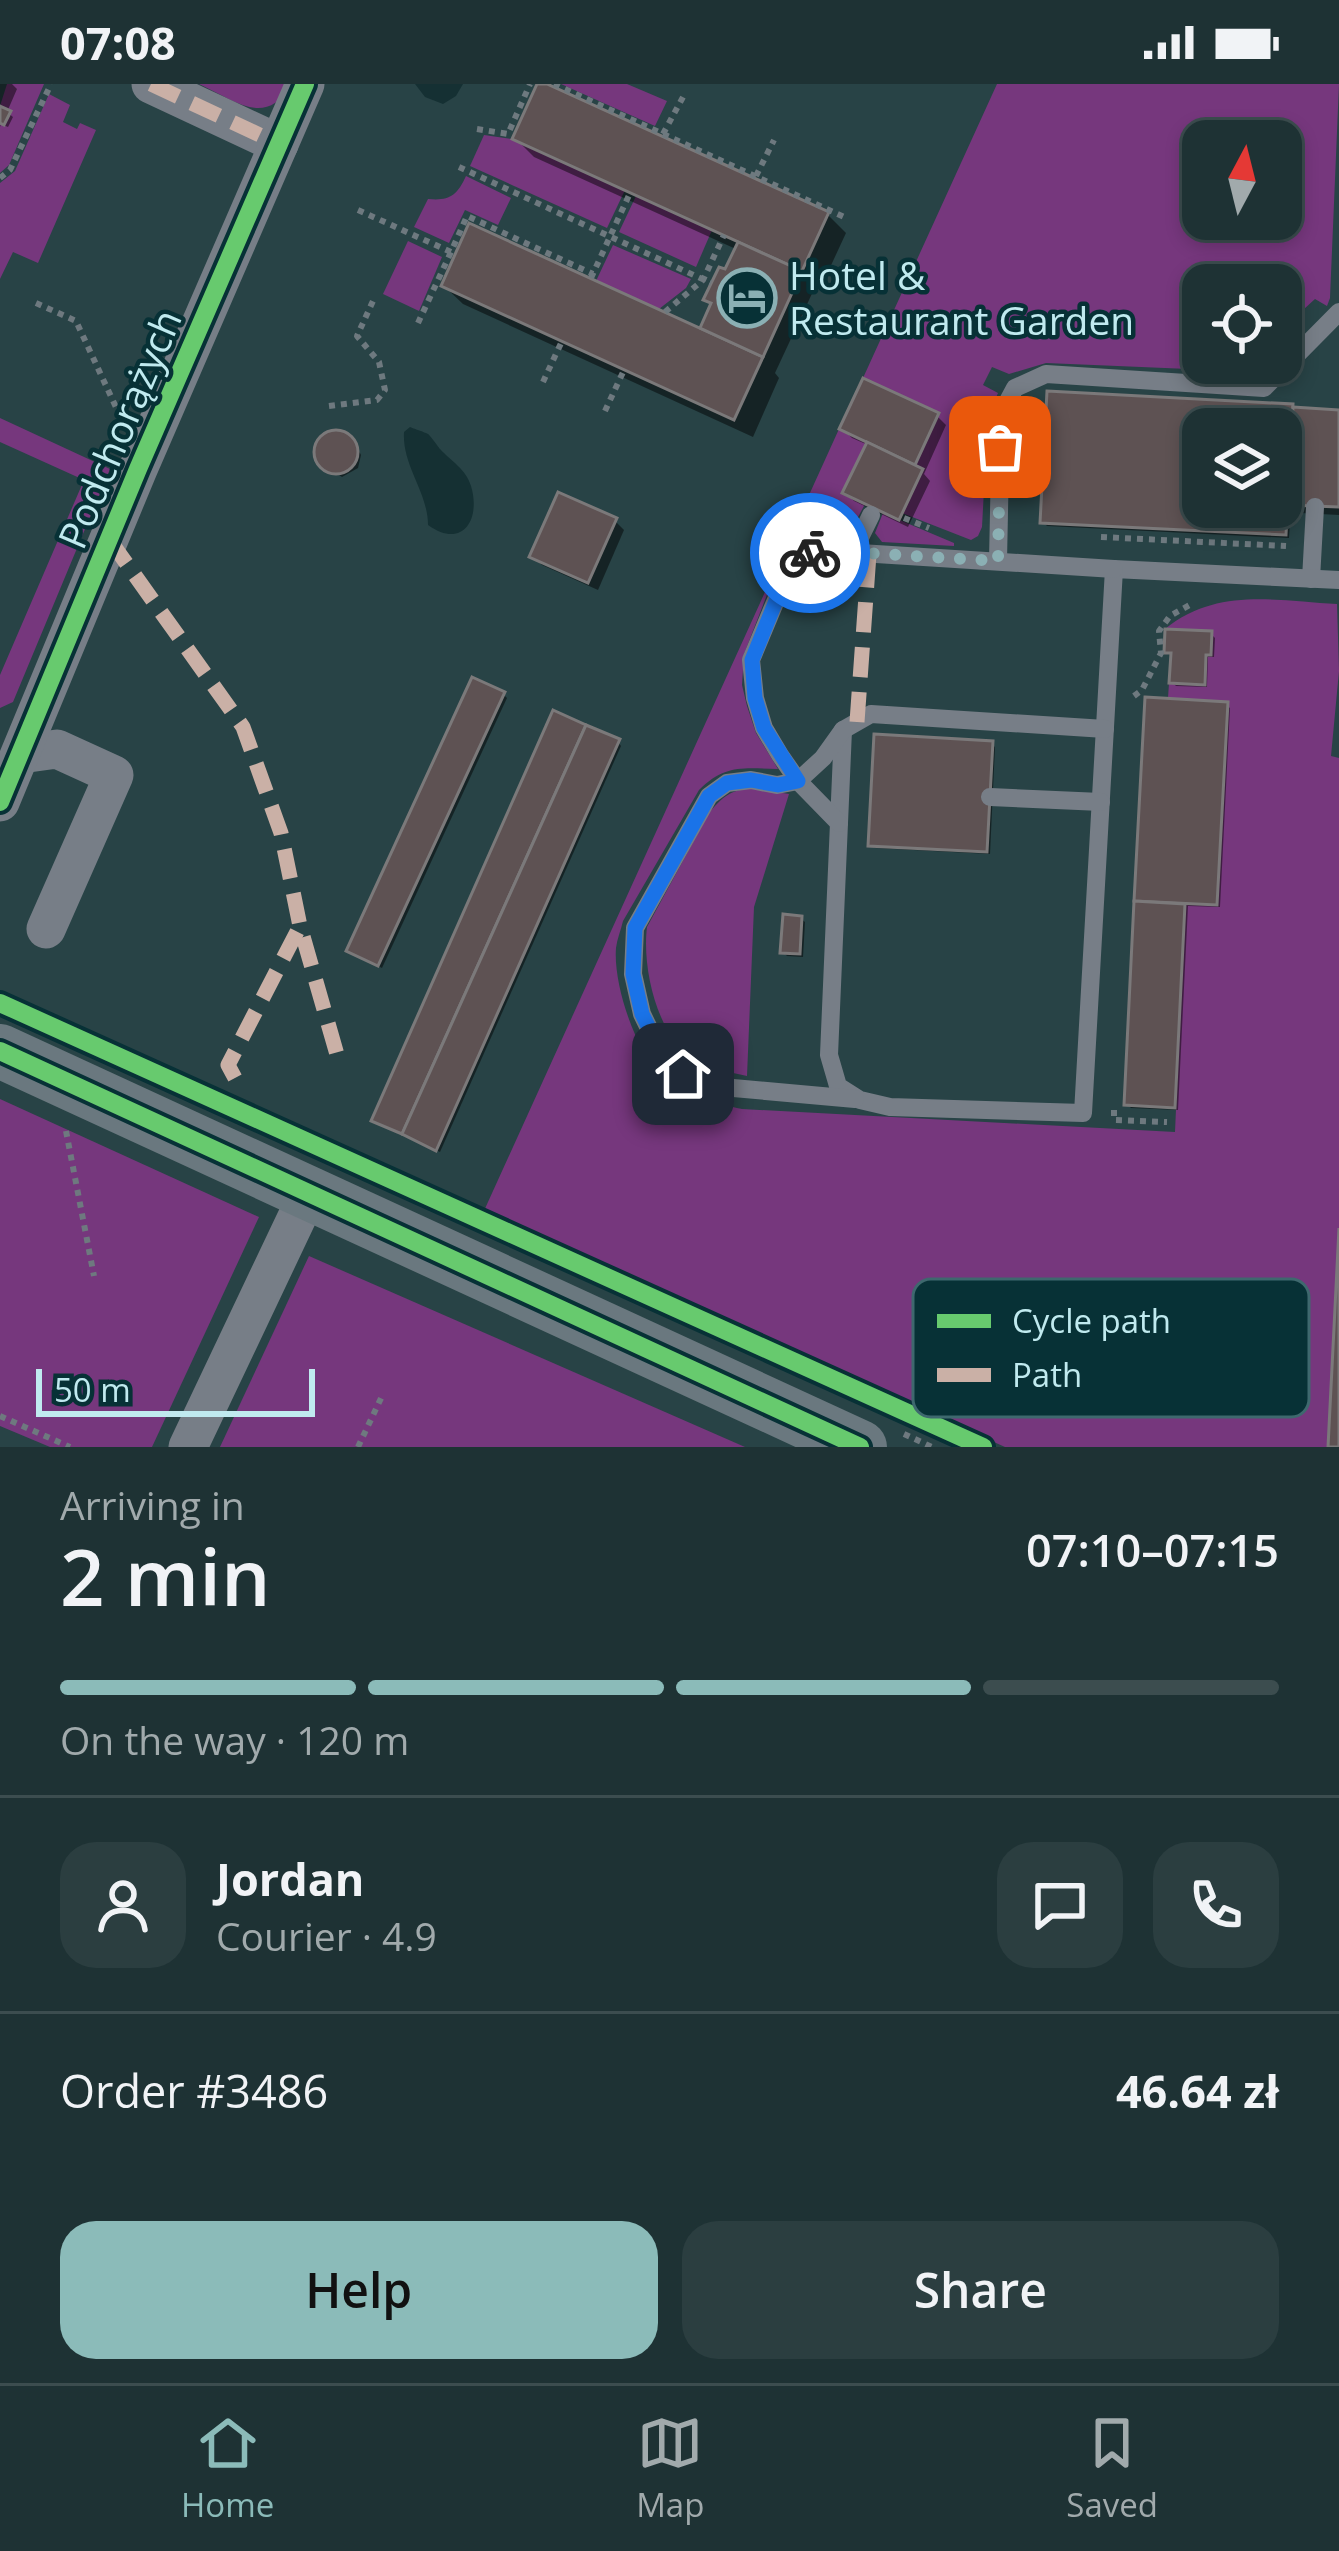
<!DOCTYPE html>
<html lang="en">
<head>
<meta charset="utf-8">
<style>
	:root { --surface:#1e3234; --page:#2b3e40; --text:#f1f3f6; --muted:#a1aaac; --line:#3c4d4f; --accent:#8bbbb9 }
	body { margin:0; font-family:"Open Sans",sans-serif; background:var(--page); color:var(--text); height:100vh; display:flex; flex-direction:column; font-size:45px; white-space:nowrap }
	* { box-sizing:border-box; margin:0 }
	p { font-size:39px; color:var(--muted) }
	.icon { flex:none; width:66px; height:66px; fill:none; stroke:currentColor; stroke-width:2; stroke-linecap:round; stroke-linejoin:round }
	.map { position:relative; height:1363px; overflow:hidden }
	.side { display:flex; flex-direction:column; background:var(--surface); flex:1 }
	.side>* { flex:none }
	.needle { width:78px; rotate:7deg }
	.tools { position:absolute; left:1182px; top:36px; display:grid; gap:24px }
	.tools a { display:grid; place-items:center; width:120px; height:120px; border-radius:24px; background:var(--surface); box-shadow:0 6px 18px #0003,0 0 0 3px var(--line); font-size:60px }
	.scale { position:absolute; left:36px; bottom:30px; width:279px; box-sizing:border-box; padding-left:12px; border:6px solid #c0eaef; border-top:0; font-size:33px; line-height:42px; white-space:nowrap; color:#c0eaef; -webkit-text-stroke:9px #073136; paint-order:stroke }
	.pin { position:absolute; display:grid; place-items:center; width:102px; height:102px; color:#fff; margin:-51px; border-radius:24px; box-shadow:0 6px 18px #0006 }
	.courier { position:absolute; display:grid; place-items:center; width:120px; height:120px; margin:-60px; border:9px solid #1a73e8; border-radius:50%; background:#fff; color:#222; box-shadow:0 3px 15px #0007 }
	.head em { font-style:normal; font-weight:600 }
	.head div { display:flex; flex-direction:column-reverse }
	.head { display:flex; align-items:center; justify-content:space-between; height:204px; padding:0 60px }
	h1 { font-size:78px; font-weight:600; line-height:90px }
	.bar { display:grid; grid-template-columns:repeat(4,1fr); gap:18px 12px; align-content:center; height:144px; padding:0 60px }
	.bar i { height:15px; border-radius:9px; background:var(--line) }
	.bar .selected { background:var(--accent) }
	.bar p { grid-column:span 4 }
	.line { display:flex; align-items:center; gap:30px; padding:0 60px; border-top:3px solid var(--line) }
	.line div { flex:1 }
	.round { display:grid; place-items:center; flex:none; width:126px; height:126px; border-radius:36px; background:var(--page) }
	.cta { display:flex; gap:24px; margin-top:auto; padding:24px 60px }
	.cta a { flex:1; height:138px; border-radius:36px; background:var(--accent); color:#111; font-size:48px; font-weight:600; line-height:138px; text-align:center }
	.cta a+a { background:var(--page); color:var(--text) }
	.status { display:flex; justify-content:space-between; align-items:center; height:84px; padding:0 60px; background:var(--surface); direction:ltr }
	.status svg { height:33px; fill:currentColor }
	.menu { display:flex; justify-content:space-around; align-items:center; height:168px; border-top:3px solid var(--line); background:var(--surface); font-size:33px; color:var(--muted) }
	.menu a { display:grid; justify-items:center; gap:6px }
	.menu .selected { color:var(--accent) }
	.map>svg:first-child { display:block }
</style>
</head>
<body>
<div class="status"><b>07:08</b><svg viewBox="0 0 49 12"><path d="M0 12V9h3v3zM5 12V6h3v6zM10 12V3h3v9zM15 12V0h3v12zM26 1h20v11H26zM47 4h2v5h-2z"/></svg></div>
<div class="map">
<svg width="1339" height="1363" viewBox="0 0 1339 1363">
	<rect width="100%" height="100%" fill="#284346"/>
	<g fill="#76377d" fill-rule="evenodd">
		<path d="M 7,0 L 44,0 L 9,81 L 0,89 L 0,39 L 5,40 L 11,27 L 0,22 Z"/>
		<path d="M 199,0 L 291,0 C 266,45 234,16 199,0 Z"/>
		<path d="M 561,0 L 627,0 L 667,17 L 655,42 Z"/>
		<path d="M 997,0 L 1339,0 L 1330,214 L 1327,222 L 1315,215 L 1281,246 L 1281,201 L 1203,201 L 1203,279 L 1245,279 L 1236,287 L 1046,279 L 1009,290 L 992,283 L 983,301 L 998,309 L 988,332 L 982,443 L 978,452 L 971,456 L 902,429 L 923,386 L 915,381 L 938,330 L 863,294 ZM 1203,57 L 1281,57 L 1281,135 L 1203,135 Z"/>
		<path d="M 49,10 L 70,21 L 63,38 L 77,45 L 80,39 L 96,46 L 38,179 L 13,168 L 0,195 L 0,99 L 15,87 Z"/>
		<path d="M 484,51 L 512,55 L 625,106 L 607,144 L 470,82 Z"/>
		<path d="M 466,92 L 511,114 L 498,141 L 465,126 L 449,159 L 414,143 L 428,115 C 449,117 457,112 466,92 Z"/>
		<path d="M 636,112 L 712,146 L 696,183 L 619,148 Z"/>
		<path d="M 408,157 L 442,173 L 419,227 L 383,210 Z"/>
		<path d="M 613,161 L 691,195 L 686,204 L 659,225 L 596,197 Z"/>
		<path d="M 0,334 L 110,385 L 13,618 L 0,624 L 0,591 L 84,396 L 0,358 Z"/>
		<path d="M 839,345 L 867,358 L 842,408 L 865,420 L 848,452 L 826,449 L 811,452 L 782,472 L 744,570 L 742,601 L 747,622 L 756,649 L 778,685 C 743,684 725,680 699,706 L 623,837 C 621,846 617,855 616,864 C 613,901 636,969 664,995 C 685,1014 716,1019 742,1025 L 1175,1048 L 1185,820 L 1217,820 L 1228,619 L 1168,614 L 1169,599 L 1204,600 L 1206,571 L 1211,570 L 1212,548 L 1165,545 C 1217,503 1276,517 1337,520 L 1339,587 L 1331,672 L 1339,674 L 1339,1144 L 1328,1363 L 1005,1363 L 483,1129 Z"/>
		<path d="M 883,429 L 954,459 L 954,462 L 882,458 L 875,449 Z"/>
		<path d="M 751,704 L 789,710 L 754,823 L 747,992 C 729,988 708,984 692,974 C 656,949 642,883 647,843 L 709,729 C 722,713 731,706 751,704 Z"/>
		<path d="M 0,1015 L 259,1133 L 152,1363 L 50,1363 L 0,1342 Z"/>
		<path d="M 309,1172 L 745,1363 L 220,1363 Z"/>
	</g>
	<g fill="#153033">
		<path d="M 415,0 L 463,0 L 456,12 L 443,20 L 425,13 Z"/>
		<path d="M 410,343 C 412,344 427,349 428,350 C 430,351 439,364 440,365 C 451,377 466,385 471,402 C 481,435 463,466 428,441 C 428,408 402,382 404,348 Z"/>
	</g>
	<g fill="#0007" fill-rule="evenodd">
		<path d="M 0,0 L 12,0 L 17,5 L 7,28 L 13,33 L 8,43 L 1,40 L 0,43 Z"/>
		<path d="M 540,0 L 828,131 L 846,149 L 821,203 L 816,201 L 775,289 L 779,294 L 753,353 L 463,220 L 444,202 L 714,253 L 704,243 L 713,222 L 707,215 L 727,189 L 738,166 L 534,73 L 515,54 Z"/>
		<path d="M 1050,310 L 1292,323 L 1296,326 L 1339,329 L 1339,431 L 1300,429 L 1291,420 L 1289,454 L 1047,442 L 1043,438 ZM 1203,345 L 1281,345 L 1281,423 L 1203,423 Z"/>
		<path d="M 937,332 L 946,341 L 924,390 L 930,397 L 908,443 L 854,417 L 845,408 L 868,361 L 852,354 L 843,345 Z"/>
		<path d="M 339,349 L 355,359 L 361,371 L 358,384 L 342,393 L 321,379 L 317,367 L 322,354 Z"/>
		<path d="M 615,437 L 624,446 L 598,506 L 542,481 L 533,472 Z"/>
		<path d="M 1211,550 L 1215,554 L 1214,573 L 1208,573 L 1207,603 L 1176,602 L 1172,598 L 1171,571 L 1167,567 Z"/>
		<path d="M 503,610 L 507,614 L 382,884 L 354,870 Z"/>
		<path d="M 1147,616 L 1226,621 L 1230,624 L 1220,823 L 1188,822 L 1178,1026 L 1131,1024 L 1127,1020 Z"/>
		<path d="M 618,658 L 621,662 L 440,1068 L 378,1040 L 375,1037 Z"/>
		<path d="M 991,660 L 995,663 L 990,770 L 875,764 L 871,761 Z"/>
		<path d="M 801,835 L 805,838 L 803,873 L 787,872 L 783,868 Z"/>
	</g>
	<g fill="#5e5253" stroke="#7b797a" stroke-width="3" fill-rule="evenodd">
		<path d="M 537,0 L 547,0 L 829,128 L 802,187 L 512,55 Z"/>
		<path d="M 0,22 L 11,27 L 4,41 L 0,39 Z"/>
		<path d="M 469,139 L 763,273 L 734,336 L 441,202 Z"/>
		<path d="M 738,158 L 802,187 L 763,273 L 700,244 L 711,219 L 703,216 L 719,183 L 725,185 Z"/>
		<path d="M 863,294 L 939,329 L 915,381 L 839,345 Z"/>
		<path d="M 1047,307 L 1293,320 L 1286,451 L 1040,439 ZM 1203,345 L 1281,345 L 1281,423 L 1203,423 Z"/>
		<path d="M 1293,323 L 1339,326 L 1339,423 L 1288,421 Z"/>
		<circle cx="336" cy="368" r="22"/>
		<path d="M 867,358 L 923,385 L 899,436 L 842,409 Z"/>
		<path d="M 558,408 L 617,434 L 588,499 L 529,473 Z"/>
		<path d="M 1165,545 L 1212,547 L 1211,571 L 1206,571 L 1205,601 L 1169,599 L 1171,569 L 1164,569 Z"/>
		<path d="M 472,593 L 505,608 L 378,882 L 346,867 Z"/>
		<path d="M 1145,613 L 1228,618 L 1217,821 L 1134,817 Z"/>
		<path d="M 553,626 L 586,641 L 402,1050 L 371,1037 Z"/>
		<path d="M 586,641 L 620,655 L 436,1067 L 402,1050 Z"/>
		<path d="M 874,650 L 993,657 L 987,768 L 868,762 Z"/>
		<path d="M 1134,817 L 1185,820 L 1175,1024 L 1124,1021 Z"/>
		<path d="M 783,830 L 802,832 L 800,870 L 780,869 Z"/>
		<path d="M 1339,1144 L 1339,1363 L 1328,1363 Z"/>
	</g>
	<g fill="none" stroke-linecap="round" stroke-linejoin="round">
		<g stroke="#6e797f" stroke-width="6" stroke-dasharray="6 6" stroke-linecap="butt">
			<path d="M 554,0 L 844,133"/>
			<path d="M 477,45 L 508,50 L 530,0"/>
			<path d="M 663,50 L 683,13"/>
			<path d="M 459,83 L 711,199"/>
			<path d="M 756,92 L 774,56"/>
			<path d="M 0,94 L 10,86 L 51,0"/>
			<path d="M 358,126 L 451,168 L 467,132 L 593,190"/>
			<path d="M 591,194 L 630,109"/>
			<path d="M 36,219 L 76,237 L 121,334"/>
			<path d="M 665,228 L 703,196 L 724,151"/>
			<path d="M 418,239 L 451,168"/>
			<path d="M 543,298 L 562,257"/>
			<path d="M 329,322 L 377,316 L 385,306 L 379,278 L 357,252 L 373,217"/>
			<path d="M 605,327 L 624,286"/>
			<path d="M 904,434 L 929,444"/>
			<path d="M 1101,453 L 1286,462"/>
			<path d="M 1134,612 L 1142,606 L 1161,569 L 1159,547 L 1170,532 L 1193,519"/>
			<path d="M 1114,1026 L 1114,1036 L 1167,1038"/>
			<path d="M 66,1047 L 94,1192"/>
			<path d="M 0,1332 L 70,1363"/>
			<path d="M 904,1350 L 932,1363"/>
			<path d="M 358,1363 L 383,1310"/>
		</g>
		<g stroke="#777e87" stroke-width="18">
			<path d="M 853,468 L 871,431"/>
			<path d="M 998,477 L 1001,330 L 1015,304 L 1046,290 L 1264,304 L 1339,228"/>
			<path d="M 1311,495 L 1315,423"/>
			<path d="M 843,646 L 829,971 L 838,1002 L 860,1016 L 890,1023 L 1083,1029 L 1114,485 L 1339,496"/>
			<path d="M 990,713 L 1101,718"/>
			<path d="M 839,739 L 798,697 L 780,671 L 764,644 L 755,614 L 751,576 L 789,485 L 813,466 L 1114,485"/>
			<path d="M 855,1015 L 722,1003 L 683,990 L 659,965 L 642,930 L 633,890 L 635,844 L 709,712 L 727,699 L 751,696 L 777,701 L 798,697 L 823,674 L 843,646 L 871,630 L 1105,645"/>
		</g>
		<g stroke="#777e87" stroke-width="39">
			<path d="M 151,0 L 279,60"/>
			<path d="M 21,670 L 57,665 L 114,691 L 46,845"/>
			<path d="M 0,718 L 138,385 L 305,0"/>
			<path d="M 188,1363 L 309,1108"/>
		</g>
		<path stroke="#6a787f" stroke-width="54" d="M 0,967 L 860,1363"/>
		<g stroke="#cab0a6" stroke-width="15" stroke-dasharray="30 15" stroke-linecap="butt">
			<path d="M 151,0 L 279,60 L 283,51"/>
			<path d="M 109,455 L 243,643 L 281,749 L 300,842 L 338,974"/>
			<path d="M 857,638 L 869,470"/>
			<path d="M 235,994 L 228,981 L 300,842"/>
		</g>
		<defs>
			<g id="cycleway">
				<path d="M 0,718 L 138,385 L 305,0"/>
				<path d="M 0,919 L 983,1363"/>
				<path d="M 0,967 L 860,1363"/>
			</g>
		</defs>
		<use href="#cycleway" stroke="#073136" stroke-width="26"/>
		<use href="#cycleway" stroke="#67ca6e" stroke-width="18"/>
	</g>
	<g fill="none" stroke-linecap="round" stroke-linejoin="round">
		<path stroke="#8bb0b4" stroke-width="12" stroke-dasharray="0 21.6" d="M 810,469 L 814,466 L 998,477 L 1000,363"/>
		<path stroke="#1a73e8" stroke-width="15" d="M 683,990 L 659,964 L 642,930 L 633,890 L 635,844 L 709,712 L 727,699 L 751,696 L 778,701 L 798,697 L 764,644 L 755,614 L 752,576 L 789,485 L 810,469"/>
	</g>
	<defs>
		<symbol id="hotel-ring" viewBox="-11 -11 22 22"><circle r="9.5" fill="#073136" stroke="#8bb0b4" stroke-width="1.5"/><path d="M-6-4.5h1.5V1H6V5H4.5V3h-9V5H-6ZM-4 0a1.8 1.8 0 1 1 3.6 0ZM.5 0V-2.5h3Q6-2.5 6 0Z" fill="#8bb0b4"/></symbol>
	</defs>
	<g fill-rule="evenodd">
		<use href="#hotel-ring" x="714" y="181" width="66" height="66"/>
	</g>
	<g text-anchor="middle" stroke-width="9" stroke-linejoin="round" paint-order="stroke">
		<g font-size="39" fill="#c0eaef" stroke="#073136" text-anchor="start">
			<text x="789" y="206">Hotel &amp;<tspan x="789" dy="45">Restaurant Garden</tspan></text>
		</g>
		<g font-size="39" fill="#c0eaef" stroke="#073136">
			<text transform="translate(120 345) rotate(-67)" y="14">Podchorążych</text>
		</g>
	</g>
	<rect x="913" y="1195" width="396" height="138" rx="18" fill="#073136" stroke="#3e686e" stroke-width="3"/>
	<rect x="937" y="1230" width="54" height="14" fill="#67ca6e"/>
	<rect x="937" y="1284" width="54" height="14" fill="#cab0a6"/>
	<g font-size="33" fill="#c0eaef">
		<text x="1012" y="1249">Cycle path</text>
		<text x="1012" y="1303">Path</text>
	</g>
</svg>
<div class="tools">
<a><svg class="needle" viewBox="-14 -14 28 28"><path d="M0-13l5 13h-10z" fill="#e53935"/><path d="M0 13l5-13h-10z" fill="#a1aaac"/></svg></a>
<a><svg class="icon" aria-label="locate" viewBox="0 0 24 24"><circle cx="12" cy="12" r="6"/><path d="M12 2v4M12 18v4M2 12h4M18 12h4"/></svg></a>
<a><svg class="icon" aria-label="layers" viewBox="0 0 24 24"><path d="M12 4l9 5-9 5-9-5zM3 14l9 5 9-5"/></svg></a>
</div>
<div class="scale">50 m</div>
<div class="pin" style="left:1000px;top:363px;background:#ea580c"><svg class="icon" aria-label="bag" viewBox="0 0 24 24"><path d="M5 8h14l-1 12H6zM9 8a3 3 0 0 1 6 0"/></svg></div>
<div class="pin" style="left:683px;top:990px;background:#1f2937"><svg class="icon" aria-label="home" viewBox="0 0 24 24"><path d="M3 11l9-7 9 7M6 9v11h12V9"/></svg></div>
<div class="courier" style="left:810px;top:469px"><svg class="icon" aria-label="bike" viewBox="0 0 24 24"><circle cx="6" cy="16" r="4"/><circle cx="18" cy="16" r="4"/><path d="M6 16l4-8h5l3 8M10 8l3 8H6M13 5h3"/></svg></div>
</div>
<section class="side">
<div class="head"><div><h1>2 min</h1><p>Arriving in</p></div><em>07:10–07:15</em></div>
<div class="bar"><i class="selected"></i><i class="selected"></i><i class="selected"></i><i></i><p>On the way · 120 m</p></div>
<div class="line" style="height:216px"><a class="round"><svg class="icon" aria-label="person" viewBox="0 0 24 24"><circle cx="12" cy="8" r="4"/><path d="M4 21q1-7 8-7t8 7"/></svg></a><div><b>Jordan</b><p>Courier · 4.9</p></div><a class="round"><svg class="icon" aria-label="chat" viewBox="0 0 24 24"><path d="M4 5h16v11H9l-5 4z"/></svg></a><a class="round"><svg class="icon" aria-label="phone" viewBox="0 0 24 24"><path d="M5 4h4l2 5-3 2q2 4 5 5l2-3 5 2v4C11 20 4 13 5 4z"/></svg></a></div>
<div class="line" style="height:156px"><div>Order #3486</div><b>46.64 zł</b></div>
<div class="cta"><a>Help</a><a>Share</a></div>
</section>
<nav class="menu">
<a class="selected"><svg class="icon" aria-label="home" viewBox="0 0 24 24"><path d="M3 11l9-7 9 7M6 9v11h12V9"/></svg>Home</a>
<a><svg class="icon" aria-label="map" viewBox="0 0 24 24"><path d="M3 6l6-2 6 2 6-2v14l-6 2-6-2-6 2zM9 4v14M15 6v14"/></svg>Map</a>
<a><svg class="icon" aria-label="saved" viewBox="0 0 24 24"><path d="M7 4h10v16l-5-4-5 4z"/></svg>Saved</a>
</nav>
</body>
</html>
